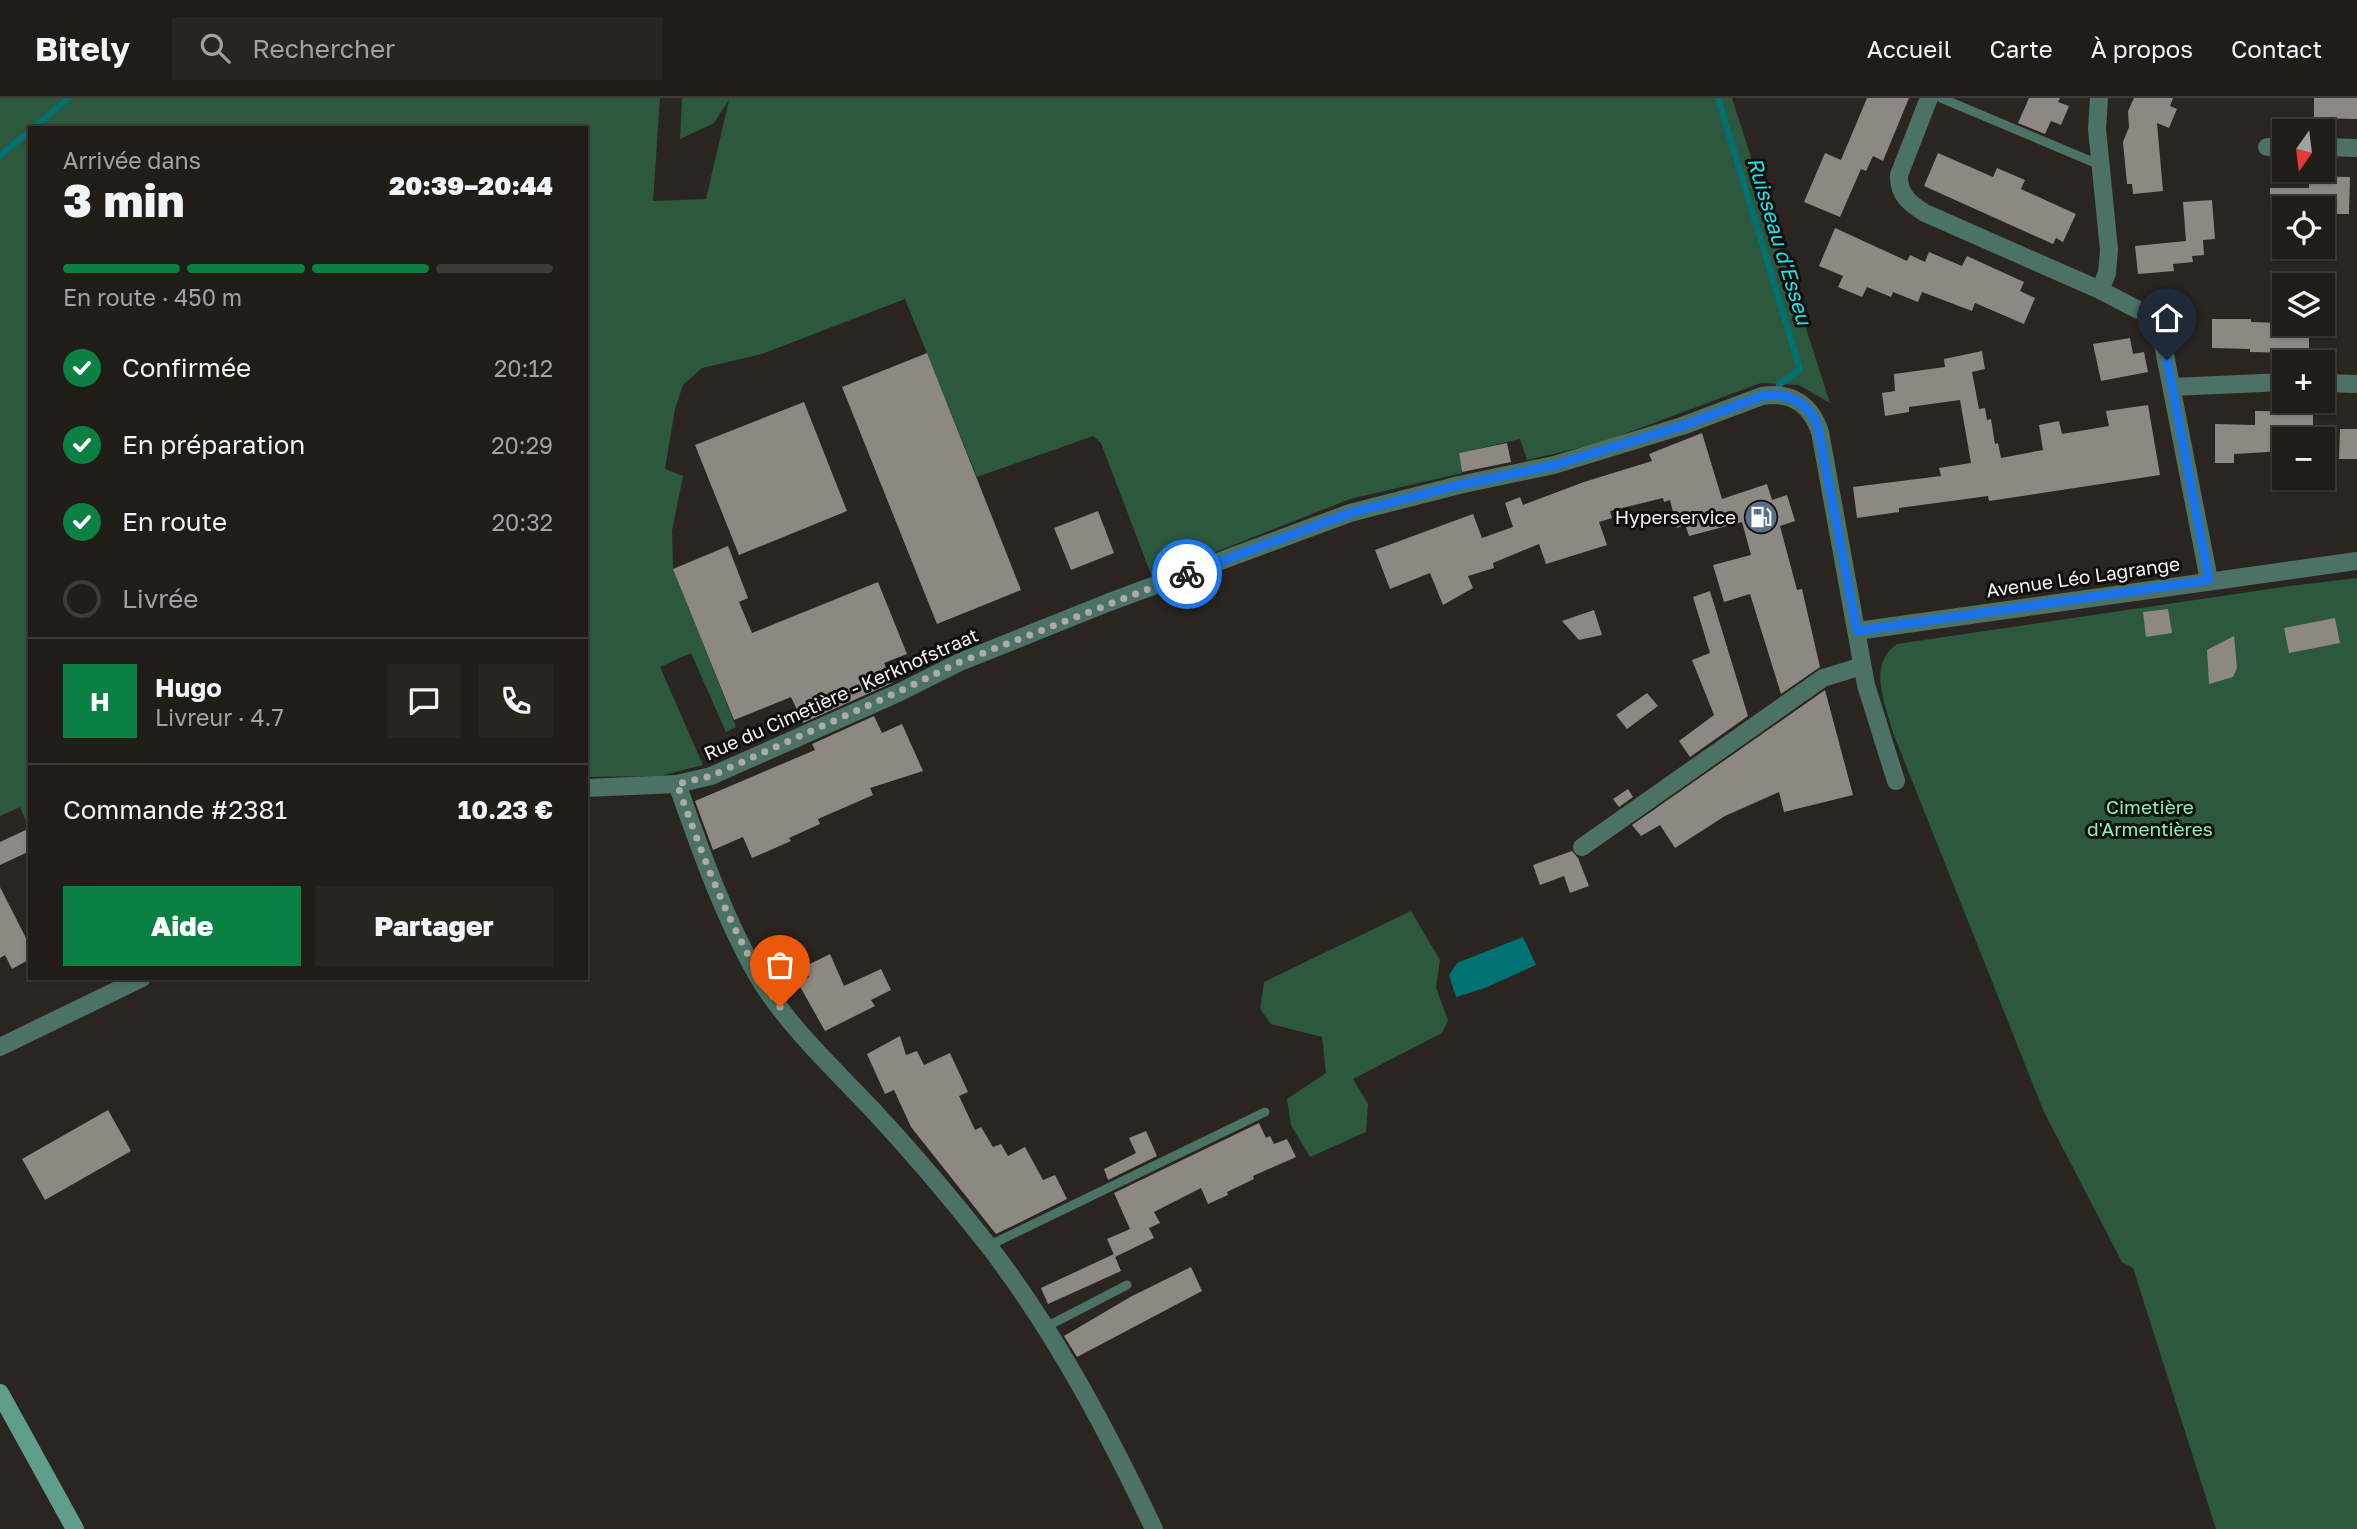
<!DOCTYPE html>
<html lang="fr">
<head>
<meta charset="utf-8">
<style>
	:root { --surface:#201c18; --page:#282521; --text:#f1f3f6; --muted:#a2a1a2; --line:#3d3a37; --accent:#0b8043 }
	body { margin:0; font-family:"Golos Text",sans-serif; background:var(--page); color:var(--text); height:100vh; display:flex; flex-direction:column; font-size:26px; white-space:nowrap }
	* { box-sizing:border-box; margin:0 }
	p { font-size:23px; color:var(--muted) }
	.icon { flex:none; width:38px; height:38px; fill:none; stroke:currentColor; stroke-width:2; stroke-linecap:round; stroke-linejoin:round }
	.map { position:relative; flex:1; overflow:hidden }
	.panel { position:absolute; left:28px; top:28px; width:560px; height:854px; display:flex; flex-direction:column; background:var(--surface); border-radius:0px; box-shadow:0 2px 5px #0004,0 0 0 2px var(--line) }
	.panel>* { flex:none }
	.needle { width:46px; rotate:194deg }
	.buttons { position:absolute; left:2272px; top:21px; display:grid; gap:14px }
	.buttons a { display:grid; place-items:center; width:63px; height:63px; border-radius:0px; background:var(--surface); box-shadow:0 2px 5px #0004,0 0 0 2px var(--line); font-size:35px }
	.pin { position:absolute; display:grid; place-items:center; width:60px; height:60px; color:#fff; margin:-72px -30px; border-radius:50% 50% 50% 0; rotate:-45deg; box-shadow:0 0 7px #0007 }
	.pin .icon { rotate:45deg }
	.courier { position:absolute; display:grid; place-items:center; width:70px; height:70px; margin:-35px; border:5px solid #1a73e8; border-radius:50%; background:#fff; color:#222; box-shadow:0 2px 9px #0007 }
	.headline em { font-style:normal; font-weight:800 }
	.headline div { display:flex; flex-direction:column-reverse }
	.headline { display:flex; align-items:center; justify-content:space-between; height:119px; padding:0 35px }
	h1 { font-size:46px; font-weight:800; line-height:52px }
	.bar { display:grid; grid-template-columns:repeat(4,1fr); gap:10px 7px; align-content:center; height:84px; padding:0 35px }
	.bar i { height:9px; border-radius:5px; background:var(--line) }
	.bar .active { background:var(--accent) }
	.bar p { grid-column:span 4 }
	.line { display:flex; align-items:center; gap:18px; padding:0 35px; border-top:2px solid var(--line) }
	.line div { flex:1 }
	.round { display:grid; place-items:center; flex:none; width:74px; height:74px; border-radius:0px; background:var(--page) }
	ol { padding:0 35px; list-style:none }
	li { display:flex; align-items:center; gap:21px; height:77px }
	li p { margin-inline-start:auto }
	li .icon { padding:7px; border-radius:50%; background:var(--accent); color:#fff; stroke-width:4 }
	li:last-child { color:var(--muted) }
	li i { width:38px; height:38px; border:4px solid var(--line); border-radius:50% }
	.cta { display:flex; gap:14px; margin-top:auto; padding:14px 35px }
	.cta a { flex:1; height:80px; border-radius:0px; background:var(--accent); color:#fff; font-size:28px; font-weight:800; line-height:80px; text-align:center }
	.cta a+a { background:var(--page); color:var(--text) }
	header { display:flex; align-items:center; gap:42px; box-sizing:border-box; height:98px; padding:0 35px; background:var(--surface); border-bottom:2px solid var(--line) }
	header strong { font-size:33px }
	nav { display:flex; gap:38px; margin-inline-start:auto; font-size:24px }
	.search { width:490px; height:63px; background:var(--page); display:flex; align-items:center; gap:18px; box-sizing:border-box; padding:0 24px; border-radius:0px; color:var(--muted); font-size:26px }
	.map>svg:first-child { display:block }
</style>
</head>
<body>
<header>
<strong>Bitely</strong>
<div class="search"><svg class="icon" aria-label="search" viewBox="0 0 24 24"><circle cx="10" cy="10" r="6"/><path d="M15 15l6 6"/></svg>Rechercher</div>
<nav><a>Accueil</a><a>Carte</a><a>À propos</a><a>Contact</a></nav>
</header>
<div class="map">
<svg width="2357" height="1431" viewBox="0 0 2357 1431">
	<rect width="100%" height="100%" fill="#2a2520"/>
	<g fill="#2c583e">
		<path d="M 0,0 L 660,0 L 653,103 L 706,101 L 729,2 L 714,25 L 680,41 L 682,0 L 1732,0 L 1830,305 L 1799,287 L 1761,285 L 1600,345 L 1527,362 L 1520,341 L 1459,355 L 1462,375 L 1350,401 L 1152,479 L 1101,345 L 1093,338 L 977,379 L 905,201 L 762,256 L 702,270 L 683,287 L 675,311 L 665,371 L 683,378 L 672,433 L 673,470 L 736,629 L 726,634 L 691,555 L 660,569 L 703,667 L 660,678 L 586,679 L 586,30 L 30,30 L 30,725 L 27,726 L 20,709 L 0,718 Z"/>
		<path d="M 2357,480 L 2357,1431 L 2216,1431 L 2133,1170 L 2122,1164 L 2044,1014 L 1893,635 C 1885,605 1867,567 1897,546 L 2290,488 Z"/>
		<path d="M 1411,813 L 1440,862 L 1436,890 L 1448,922 L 1442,935 L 1353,981 L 1368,1006 L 1366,1034 L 1310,1059 L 1291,1027 L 1287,1001 L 1326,975 L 1322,939 L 1271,926 L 1260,911 L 1264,884 Z"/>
	</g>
	<path fill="#007274" d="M 1523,839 L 1536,867 L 1485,890 L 1456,899 L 1449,877 L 1457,865 Z"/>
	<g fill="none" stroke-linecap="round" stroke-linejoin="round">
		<g stroke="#007274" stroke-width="6">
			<path d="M 1718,0 L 1800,271 L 1779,287"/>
			<path d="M 33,30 L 69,0"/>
			<path d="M 0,58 L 30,33"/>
		</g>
	</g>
	<g fill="#8e8882">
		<path d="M 1867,0 L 1909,0 L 1883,63 L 1873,58 L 1866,73 L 1861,71 L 1840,119 L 1804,104 L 1825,55 L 1841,62 Z"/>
		<path d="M 2029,0 L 2060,0 L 2058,4 L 2069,8 L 2061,27 L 2051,23 L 2045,36 L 2018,25 Z"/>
		<path d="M 2134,0 L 2173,0 L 2170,8 L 2177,11 L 2169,30 L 2157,25 L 2163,93 L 2133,96 L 2132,86 L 2127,86 L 2123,44 L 2129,29 L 2128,13 Z"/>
		<path d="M 2314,0 L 2357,0 L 2357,21 L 2314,20 Z"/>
		<path d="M 1938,55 L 1993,79 L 1997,70 L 2025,82 L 2021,91 L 2076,116 L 2063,144 L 2056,140 L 2053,146 L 1924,88 Z"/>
		<path d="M 2309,78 L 2350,79 L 2349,116 L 2322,116 L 2322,110 L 2270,110 L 2270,90 L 2309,90 Z"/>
		<path d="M 2212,102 L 2215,141 L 2203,142 L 2204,157 L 2192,158 L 2193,164 L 2173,166 L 2174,173 L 2138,176 L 2135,148 L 2186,143 L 2183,104 Z"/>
		<path d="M 1835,130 L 1907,163 L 1910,157 L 1925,164 L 1929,154 L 1962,168 L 1967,158 L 2024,184 L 2020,193 L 2035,200 L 2024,226 L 1975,205 L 1972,213 L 1922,194 L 1918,204 L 1893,194 L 1891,199 L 1867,189 L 1862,199 L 1838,189 L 1843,178 L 1819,168 Z"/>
		<path d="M 2212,221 L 2251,221 L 2251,224 L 2309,226 L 2309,255 L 2250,254 L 2250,251 L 2212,250 Z"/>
		<path d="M 2130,240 L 2133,256 L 2144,254 L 2148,274 L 2101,283 L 2093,246 Z"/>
		<path d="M 1982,253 L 1985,271 L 1972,274 L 1979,311 L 1985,310 L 1987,322 L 1991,321 L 1995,346 L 1998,345 L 2001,360 L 2043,352 L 2039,327 L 2059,323 L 2062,336 L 2109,328 L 2106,313 L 2148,307 L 2160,377 L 1989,403 L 1988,398 L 1899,410 L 1899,414 L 1857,420 L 1853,389 L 1941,378 L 1939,370 L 1971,365 L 1960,302 L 1909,309 L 1909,314 L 1885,318 L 1882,295 L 1895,293 L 1894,276 L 1945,269 L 1944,261 Z"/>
		<path d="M 927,255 L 1021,492 L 937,526 L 842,289 Z"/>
		<path d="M 804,304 L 847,413 L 739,457 L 695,347 Z"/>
		<path d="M 2255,313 L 2313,314 L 2313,341 L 2284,341 L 2284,353 L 2234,356 L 2234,365 L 2215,365 L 2215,326 L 2255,327 Z"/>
		<path d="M 2340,331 L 2357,331 L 2357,361 L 2339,361 Z"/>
		<path d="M 1702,335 L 1722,401 L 1767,386 L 1772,402 L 1787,397 L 1795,423 L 1780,428 L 1797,492 L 1802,491 L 1820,569 L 1781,596 L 1750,496 L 1724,504 L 1713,467 L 1751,457 L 1742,424 L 1689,438 L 1685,426 L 1677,430 L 1670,402 L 1664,404 L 1663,400 L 1610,413 L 1612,420 L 1599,424 L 1607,447 L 1546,466 L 1539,446 L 1493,465 L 1494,470 L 1468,478 L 1473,490 L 1443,507 L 1430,475 L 1390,491 L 1375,452 L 1473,416 L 1482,440 L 1513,429 L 1505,405 L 1520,399 L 1523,407 L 1584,384 L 1652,363 L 1649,356 Z"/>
		<path d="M 1507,345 L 1511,364 L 1462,374 L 1459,355 Z"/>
		<path d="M 1098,413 L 1114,455 L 1071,472 L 1054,430 Z"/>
		<path d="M 728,448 L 748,500 L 739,504 L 752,535 L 878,484 L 907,556 L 884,565 L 892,585 L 803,625 L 791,599 L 734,622 L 673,471 Z"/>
		<path d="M 1710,493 L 1748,618 L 1690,659 L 1679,643 L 1714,617 L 1692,562 L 1710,555 L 1693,499 Z"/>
		<path d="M 2168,511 L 2172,535 L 2146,539 L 2143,514 Z"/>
		<path d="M 1594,512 L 1602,537 L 1579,542 L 1562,523 Z"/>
		<path d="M 2335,520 L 2340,545 L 2289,555 L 2284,530 Z"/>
		<path d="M 2234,538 L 2237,570 L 2233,579 L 2209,586 L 2207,552 Z"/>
		<path d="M 1825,592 L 1853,697 L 1784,714 L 1779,694 L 1725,718 L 1675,750 L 1660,727 L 1641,738 L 1632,727 Z"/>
		<path d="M 1647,595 L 1658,608 L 1627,631 L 1616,617 Z"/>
		<path d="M 874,618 L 882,635 L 902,626 L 923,673 L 870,690 L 873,697 L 818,721 L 820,726 L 789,740 L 791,743 L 752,760 L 743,739 L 713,752 L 695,703 L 815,652 L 812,646 Z"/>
		<path d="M 1628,691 L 1633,699 L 1619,709 L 1613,701 Z"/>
		<path d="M 30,730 L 30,753 L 0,767 L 0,744 Z"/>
		<path d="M 1572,753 L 1578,760 L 1589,788 L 1570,795 L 1564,778 L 1540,787 L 1533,767 Z"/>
		<path d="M 0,789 L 30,848 L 30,861 L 12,871 L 5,857 L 0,860 Z"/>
		<path d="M 830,856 L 844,888 L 881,871 L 891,892 L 871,902 L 875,908 L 825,933 L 798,885 L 809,879 L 804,869 Z"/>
		<path d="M 900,938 L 906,957 L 917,953 L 924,967 L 950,955 L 968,994 L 959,998 L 975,1032 L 981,1029 L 993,1049 L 1001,1046 L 1008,1058 L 1025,1049 L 1043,1082 L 1055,1077 L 1067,1101 L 996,1136 L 911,1029 L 894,992 L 885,996 L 867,956 Z"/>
		<path d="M 108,1012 L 131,1053 L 45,1102 L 22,1061 Z"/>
		<path d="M 1259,1025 L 1266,1040 L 1270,1038 L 1274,1046 L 1287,1041 L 1296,1059 L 1253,1078 L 1254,1081 L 1227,1094 L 1228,1097 L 1208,1106 L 1201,1090 L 1154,1114 L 1160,1125 L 1149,1130 L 1154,1140 L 1115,1159 L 1107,1141 L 1130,1131 L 1114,1095 Z"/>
		<path d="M 1146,1033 L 1157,1058 L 1108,1082 L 1104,1071 L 1136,1055 L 1129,1040 Z"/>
		<path d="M 1114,1156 L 1121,1173 L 1048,1206 L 1041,1190 Z"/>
		<path d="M 1191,1169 L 1202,1193 L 1077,1259 L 1064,1238 L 1132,1198 Z"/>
	</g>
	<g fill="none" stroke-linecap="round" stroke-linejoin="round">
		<g stroke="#4c7266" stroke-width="9">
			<path d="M 1941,0 L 2100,67"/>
			<path d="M 988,1148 L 1265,1014"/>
			<path d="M 1044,1230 L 1127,1187"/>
		</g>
		<g stroke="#4c7266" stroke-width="18">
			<path d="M 1929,0 L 1899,77 C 1898,96 1910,106 1925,115 L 2100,192"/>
			<path d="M 2099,0 L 2097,31 L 2109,152 L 2107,175 L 2100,192 L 2148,217 L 2161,236 L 2209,482"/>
			<path d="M 2267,49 L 2284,49"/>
			<path d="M 2322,49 L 2357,50"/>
			<path d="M 2322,285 L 2357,286"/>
			<path d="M 2172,289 L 2284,284"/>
			<path d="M 1857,533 L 2357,463"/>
			<path d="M 677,686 C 700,751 723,817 757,877 C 787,927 831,968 871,1010 C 912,1054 951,1100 988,1147 C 1055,1234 1107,1332 1154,1431"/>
			<path d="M 586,690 L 677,686 L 711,678 L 898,595 L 960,564 L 1107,505 L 1350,415 L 1459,387 L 1554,367 L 1682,328 L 1762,298 C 1792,293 1811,307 1820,334 L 1866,587 L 1896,683"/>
			<path d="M 1582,749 L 1823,580 L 1862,568"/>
			<path d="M 0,949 L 142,880"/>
		</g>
		<path stroke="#5e9d8a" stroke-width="18" d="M 0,1295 L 75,1431"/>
	</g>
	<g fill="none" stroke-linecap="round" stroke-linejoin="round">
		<path stroke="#afaaa7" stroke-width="7" stroke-dasharray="0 12.6" d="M 780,909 C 733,841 705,764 677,686 L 711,678 L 898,594 L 960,564 L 1187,476"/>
		<path stroke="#1a73e8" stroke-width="9" d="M 1187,476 L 1350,415 L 1459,387 L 1555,367 L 1682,328 L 1762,298 C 1789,294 1808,304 1818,329 L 1857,533 L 2209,482 L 2167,262"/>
	</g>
	<defs>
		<symbol id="fuel-disc" viewBox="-11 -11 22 22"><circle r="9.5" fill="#5c6f8a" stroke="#110f0d"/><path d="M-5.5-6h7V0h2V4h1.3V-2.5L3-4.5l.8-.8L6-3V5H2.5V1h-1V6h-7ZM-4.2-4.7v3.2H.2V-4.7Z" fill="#fff"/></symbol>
	</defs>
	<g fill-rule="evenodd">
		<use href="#fuel-disc" x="1742" y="400" width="38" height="38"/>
	</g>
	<g text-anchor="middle" stroke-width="6" stroke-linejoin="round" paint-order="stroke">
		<g font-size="19" fill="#f6f2ef" stroke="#110f0d" text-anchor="end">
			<text x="1736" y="426">Hyperservice</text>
		</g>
		<g font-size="19" fill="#f6f2ef" stroke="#110f0d">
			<text transform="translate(2083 479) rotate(-8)" y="7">Avenue Léo Lagrange</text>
			<text transform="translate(841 596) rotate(-24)" y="7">Rue du Cimetière - Kerkhofstraat</text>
		</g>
		<g font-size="19" fill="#86f4b4" stroke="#110f0d">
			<text x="2150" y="716">Cimetière<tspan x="2150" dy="22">d'Armentières</tspan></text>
		</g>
		<g font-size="21" font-style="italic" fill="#21e0e3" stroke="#110f0d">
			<text transform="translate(1779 143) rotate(73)" y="7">Ruisseau d'Esseu</text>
		</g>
	</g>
</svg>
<div class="buttons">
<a><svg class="needle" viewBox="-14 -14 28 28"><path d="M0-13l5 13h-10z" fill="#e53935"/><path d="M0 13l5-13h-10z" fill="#a2a1a2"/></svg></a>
<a><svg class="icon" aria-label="locate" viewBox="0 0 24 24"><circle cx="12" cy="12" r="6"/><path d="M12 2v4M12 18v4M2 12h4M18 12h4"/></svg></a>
<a><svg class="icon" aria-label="layers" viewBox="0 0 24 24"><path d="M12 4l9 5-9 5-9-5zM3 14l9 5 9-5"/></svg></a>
<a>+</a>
<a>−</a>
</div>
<div class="pin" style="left:780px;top:909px;background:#ea580c"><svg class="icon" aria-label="bag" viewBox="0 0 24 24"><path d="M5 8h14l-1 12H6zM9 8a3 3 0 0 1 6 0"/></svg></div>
<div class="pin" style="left:2167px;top:262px;background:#1f2937"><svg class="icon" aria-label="home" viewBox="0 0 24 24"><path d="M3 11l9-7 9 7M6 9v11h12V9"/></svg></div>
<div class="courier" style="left:1187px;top:476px"><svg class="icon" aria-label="bike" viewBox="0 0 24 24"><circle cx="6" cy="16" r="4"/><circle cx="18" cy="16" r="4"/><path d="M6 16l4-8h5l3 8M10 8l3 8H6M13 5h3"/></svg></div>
<section class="panel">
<div class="headline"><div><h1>3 min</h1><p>Arrivée dans</p></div><em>20:39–20:44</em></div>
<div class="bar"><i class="active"></i><i class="active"></i><i class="active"></i><i></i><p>En route · 450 m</p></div>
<ol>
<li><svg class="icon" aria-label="check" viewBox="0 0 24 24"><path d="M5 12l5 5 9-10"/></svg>Confirmée<p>20:12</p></li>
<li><svg class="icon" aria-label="check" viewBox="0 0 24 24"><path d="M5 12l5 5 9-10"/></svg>En préparation<p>20:29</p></li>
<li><svg class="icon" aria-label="check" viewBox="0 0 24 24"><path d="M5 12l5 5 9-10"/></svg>En route<p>20:32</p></li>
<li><i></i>Livrée</li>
</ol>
<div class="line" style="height:126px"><b class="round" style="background:var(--accent);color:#fff">H</b><div><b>Hugo</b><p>Livreur · 4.7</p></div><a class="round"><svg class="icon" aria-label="chat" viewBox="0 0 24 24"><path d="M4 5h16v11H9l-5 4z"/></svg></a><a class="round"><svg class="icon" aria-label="phone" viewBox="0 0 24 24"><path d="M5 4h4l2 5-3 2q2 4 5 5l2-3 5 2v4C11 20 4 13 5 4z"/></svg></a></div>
<div class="line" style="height:91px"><div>Commande #2381</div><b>10.23 €</b></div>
<div class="cta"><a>Aide</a><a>Partager</a></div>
</section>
</div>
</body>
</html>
